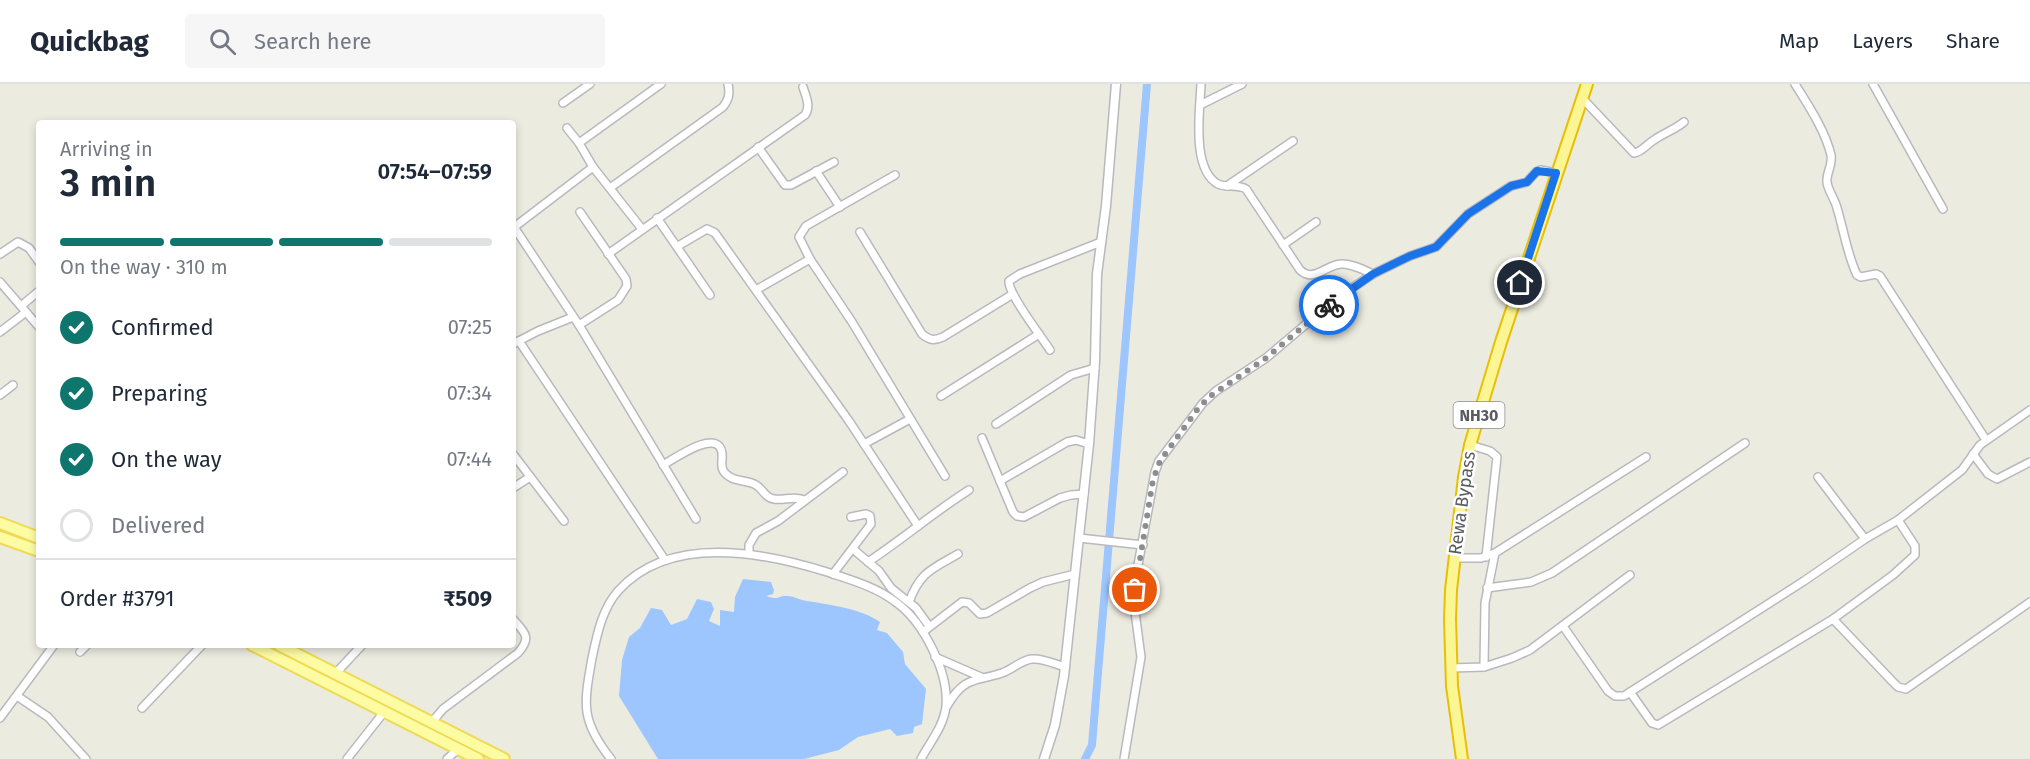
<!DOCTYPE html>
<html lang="en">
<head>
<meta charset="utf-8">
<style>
	:root { --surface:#fff; --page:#f6f6f7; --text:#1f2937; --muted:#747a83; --line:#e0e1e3; --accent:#0f766e }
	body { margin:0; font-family:"Fira Sans",sans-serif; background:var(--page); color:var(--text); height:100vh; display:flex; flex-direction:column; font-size:22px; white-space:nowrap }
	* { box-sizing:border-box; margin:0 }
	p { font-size:20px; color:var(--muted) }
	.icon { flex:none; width:33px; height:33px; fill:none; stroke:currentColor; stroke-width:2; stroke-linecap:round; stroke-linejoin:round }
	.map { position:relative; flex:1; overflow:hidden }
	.details { position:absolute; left:36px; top:36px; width:480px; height:528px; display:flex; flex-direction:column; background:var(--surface); border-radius:6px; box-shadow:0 3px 9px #0003 }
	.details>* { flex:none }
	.pin { position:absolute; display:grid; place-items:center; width:51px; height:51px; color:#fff; margin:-26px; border:3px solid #fff; border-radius:50%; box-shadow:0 2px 6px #0007 }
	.courier { position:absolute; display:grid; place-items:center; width:60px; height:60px; margin:-30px; border:4px solid #1a73e8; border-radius:50%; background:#fff; color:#222; box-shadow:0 2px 8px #0007 }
	.head em { font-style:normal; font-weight:600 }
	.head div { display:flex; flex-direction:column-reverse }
	.head { display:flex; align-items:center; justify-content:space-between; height:102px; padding:0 24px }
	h1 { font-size:39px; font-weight:600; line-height:45px }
	.bar { display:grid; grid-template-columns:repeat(4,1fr); gap:9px 6px; align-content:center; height:72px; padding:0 24px }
	.bar i { height:8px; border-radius:4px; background:var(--line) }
	.bar .current { background:var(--accent) }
	.bar p { grid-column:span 4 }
	.line { display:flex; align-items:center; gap:15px; padding:0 24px; border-top:2px solid var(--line) }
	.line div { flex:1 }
	ol { padding:0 24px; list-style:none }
	li { display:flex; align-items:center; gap:18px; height:66px }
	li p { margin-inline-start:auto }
	li .icon { padding:6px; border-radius:50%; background:var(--accent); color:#fff; stroke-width:4 }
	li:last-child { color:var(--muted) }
	li i { width:33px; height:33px; border:3px solid var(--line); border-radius:50% }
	header { display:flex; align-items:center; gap:36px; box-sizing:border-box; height:84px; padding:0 30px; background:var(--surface); border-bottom:2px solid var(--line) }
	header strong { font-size:28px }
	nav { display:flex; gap:33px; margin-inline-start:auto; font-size:21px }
	.search { width:420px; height:54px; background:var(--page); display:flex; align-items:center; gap:15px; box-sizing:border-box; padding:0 21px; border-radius:6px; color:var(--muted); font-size:22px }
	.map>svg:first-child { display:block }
</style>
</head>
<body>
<header>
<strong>Quickbag</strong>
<div class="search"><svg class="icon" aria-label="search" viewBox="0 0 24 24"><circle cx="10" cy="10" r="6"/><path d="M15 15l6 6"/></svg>Search here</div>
<nav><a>Map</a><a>Layers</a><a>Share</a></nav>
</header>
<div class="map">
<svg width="2030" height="675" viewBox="0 0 2030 675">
	<rect width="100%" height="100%" fill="#ecebe0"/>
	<path fill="#9dc6fe" d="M 743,495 L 771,498 L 774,506 L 773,510 L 766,512 C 780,517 777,511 788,512 C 793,512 798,515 802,516 C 828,521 858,523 880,538 L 877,546 L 887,549 L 903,568 L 905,580 L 926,605 L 922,640 L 914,643 L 913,649 L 897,652 L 890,645 L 858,653 L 839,666 L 804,675 L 658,675 L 619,612 L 622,576 L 629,553 L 640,544 L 651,524 L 662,526 L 671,541 L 687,535 L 697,515 L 711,518 L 714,525 L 709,537 L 720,542 L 720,526 L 734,528 L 735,513 Z"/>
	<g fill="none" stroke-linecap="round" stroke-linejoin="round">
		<path stroke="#9dc6fe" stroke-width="8" d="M 1085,675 L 1092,661 L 1147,0"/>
		<defs>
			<g id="minor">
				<path d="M 1201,0 C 1200,26 1191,85 1218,100 C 1227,104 1237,100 1246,105 L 1300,186 C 1314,199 1325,181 1341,180 C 1351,179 1364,186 1373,190"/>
				<path d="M 1795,0 C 1808,21 1825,46 1831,71 C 1833,81 1826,89 1827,98 C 1828,107 1835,115 1837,124 C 1844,147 1847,170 1857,191 L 1861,193 L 1876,190 L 1880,192 L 1986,356"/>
				<path d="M 1873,0 L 1943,125"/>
				<path d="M 1582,14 L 1634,69 C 1642,68 1647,60 1654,56 C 1664,49 1674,46 1684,38"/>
				<path d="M 563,19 L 590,0"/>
				<path d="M 1200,21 L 1242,0"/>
				<path d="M 567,44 L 579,59"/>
				<path d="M 758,63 L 785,101 L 791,101 L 834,78"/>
				<path d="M 593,83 L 642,145"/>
				<path d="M 816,87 L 840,123"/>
				<path d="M 895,91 L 806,142 L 799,153 L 810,175 L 852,238 L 945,392"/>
				<path d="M 1227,102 L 1293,57"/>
				<path d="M 610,104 L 723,23 C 729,15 730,10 728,0"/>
				<path d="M 657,134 L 710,211"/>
				<path d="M 514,143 L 579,241 L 696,435"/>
				<path d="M 513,144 L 593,83 L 579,59 L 661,0"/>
				<path d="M 860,148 L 922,250 C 929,256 934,257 943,253 L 1013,210"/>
				<path d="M 1283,161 L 1316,138"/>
				<path d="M 678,162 L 707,145 L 715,149 L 849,337 L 918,442"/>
				<path d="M 0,170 L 18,158 L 29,164 L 39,178"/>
				<path d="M 608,170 L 805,31 C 811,22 806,13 803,3"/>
				<path d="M 0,198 L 39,243"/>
				<path d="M 756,206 L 810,175"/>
				<path d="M 21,222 L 39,207"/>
				<path d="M 579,241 L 618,216 L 627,202 L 626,195 L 580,128"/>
				<path d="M 0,248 L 26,228"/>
				<path d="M 519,257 L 665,476"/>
				<path d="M 513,260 L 538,247 L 573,233"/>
				<path d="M 1050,266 C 1041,252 1008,210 1009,197 L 1020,190 L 1101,158"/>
				<path d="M 0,311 L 13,301"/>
				<path d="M 941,312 L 1039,250"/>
				<path d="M 996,340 L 1071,291 L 1095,284"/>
				<path d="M 982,354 L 1013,428 L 1017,432 L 1024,433 L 1060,414 L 1071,411 L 1084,410"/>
				<path d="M 864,360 L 910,335"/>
				<path d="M 1470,361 L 1490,367 L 1497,373 L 1486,473"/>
				<path d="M 513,370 L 564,437"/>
				<path d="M 1973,370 L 1988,390 L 1997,395 L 2030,378"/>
				<path d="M 663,381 C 674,375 718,343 722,369 C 723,379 718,386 730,393 C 738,398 748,396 756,401 C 763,405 765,414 774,415 C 786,417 790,411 805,416"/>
				<path d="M 1818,393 L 1865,455"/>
				<path d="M 1000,397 L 1067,358 L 1076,356 L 1089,360"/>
				<path d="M 513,404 L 530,393"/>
				<path d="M 1079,454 L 1143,461"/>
				<path d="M 853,465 L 879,487 L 891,504 L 916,524 L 929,542"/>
				<path d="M 749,470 L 749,461 L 756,449 L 778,437 L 843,388"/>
				<path d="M 1454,474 L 1481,474 L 1495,469 L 1646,373"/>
				<path d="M 868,478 C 903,455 934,428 969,406"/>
				<path d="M 833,490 L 871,440 L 870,432 L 866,430 L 851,433"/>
				<path d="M 1487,504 L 1531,498 L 1552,489 L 1745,359"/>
				<path d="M 909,518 C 920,488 932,485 958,470"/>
				<path d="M 1833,535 L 1892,597 L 1898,603 L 1906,605 L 2030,518"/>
				<path d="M 1563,542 L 1608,607 L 1615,612 L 1624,612 L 1804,497 L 1865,455 L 1898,436 L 1962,386 L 1980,361 L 2030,326"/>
				<path d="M 923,548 L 962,518 L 969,519 L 980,530 L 987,529 L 1030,504 L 1043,498 L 1075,490"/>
				<path d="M 80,568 L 87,561"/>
				<path d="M 935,573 L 981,593"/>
				<path d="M 1484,583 L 1485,519 L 1495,469"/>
				<path d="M 1451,584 L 1484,583 L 1512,574 L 1530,566 L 1630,491"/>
				<path d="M 336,589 L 362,561"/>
				<path d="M 1630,608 L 1652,639 L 1658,641 L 1833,535 L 1893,491 L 1915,471 L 1915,462 L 1898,436"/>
				<path d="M 17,612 L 48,633 L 86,675"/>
				<path d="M 947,622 C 964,592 975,598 1002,589 C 1013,585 1021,576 1032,575 C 1043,574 1055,580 1065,583"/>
				<path d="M 142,624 L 202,561"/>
				<path d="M 0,634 L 54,561"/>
				<path d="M 432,638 L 443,625 L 518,569 C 532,553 525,549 513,535"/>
				<path d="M 347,675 L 384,628"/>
				<path d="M 447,675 L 458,665"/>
				<path d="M 611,675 C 580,636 584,620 592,574 C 597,551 602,525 618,507 C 669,450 763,468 827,488 C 851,496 877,503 897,519 C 924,539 949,589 946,622 C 944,642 930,658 921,675"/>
				<path d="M 1124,675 L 1141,573 L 1135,528 L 1136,492 L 1155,388 L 1159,377 L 1203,319 L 1216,307 L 1266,274 L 1337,214 L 1373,190 L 1410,172 L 1436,163 L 1468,130 L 1511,102 L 1527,98 L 1536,88 L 1541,86 L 1556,89"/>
			</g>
			<path id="tertiary" d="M 1044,675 L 1055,641 L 1064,592 L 1089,360 L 1095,277 L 1097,190 L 1106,122 L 1116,0"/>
			<g id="primary">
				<path d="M 0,439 L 39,454"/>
				<path d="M 0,453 L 39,467"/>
				<path d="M 252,561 L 478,675"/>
				<path d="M 279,561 L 504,675"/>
			</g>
			<path id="trunk" d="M 1462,675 L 1452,602 L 1450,535 L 1451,506 L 1464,393 L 1470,361 L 1501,258 L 1587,0"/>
		</defs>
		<use href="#minor" stroke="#b8b9bf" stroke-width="10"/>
		<use href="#tertiary" stroke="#b8b9bf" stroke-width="11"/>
		<use href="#primary" stroke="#efd955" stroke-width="14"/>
		<use href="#trunk" stroke="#e8c003" stroke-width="14"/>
		<use href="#minor" stroke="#fff" stroke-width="7"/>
		<use href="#tertiary" stroke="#fff" stroke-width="8"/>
		<use href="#primary" stroke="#fefca2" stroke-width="10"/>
		<use href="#trunk" stroke="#fcf594" stroke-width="10"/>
	</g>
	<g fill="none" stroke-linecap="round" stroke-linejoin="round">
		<path stroke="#8c8d8d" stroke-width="6" stroke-dasharray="0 10.8" d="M 1135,506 L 1153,396 L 1160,377 L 1197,326 L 1209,313 L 1266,274 L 1329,221"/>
		<path stroke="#1a73e8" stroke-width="8" d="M 1329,221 L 1373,190 L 1410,172 L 1436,163 L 1468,130 L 1511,102 L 1527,98 L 1537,87 L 1556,89 L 1520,199"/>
	</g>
	<g text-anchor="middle" stroke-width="5" stroke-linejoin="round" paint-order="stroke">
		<rect fill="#fff" stroke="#8b8c90" stroke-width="1.5" x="1453.5" y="318" width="51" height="26" rx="4.5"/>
		<g font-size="16" font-weight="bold" fill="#595b61">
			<text x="1479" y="337">NH30</text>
		</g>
		<g font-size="18" fill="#595b61" stroke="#fff">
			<text transform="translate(1462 419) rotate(-82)" y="6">Rewa Bypass</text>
		</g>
	</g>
</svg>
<div class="pin" style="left:1135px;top:506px;background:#ea580c"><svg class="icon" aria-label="bag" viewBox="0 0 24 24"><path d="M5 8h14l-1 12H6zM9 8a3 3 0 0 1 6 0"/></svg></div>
<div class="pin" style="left:1520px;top:199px;background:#1f2937"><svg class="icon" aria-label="home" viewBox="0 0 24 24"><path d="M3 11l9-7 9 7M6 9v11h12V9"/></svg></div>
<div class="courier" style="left:1329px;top:221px"><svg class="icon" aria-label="bike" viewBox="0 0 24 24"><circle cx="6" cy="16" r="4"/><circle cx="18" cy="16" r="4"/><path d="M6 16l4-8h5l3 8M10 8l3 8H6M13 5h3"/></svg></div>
<section class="details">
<div class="head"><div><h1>3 min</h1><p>Arriving in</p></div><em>07:54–07:59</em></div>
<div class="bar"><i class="current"></i><i class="current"></i><i class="current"></i><i></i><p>On the way · 310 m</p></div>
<ol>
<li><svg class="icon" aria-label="check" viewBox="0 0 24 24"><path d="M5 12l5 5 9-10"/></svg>Confirmed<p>07:25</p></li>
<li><svg class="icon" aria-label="check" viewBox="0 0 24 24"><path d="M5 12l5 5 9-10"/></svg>Preparing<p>07:34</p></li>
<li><svg class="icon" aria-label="check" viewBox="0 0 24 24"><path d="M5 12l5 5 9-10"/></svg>On the way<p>07:44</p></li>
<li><i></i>Delivered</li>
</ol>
<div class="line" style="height:78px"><div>Order #3791</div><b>₹509</b></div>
</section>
</div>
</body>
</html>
